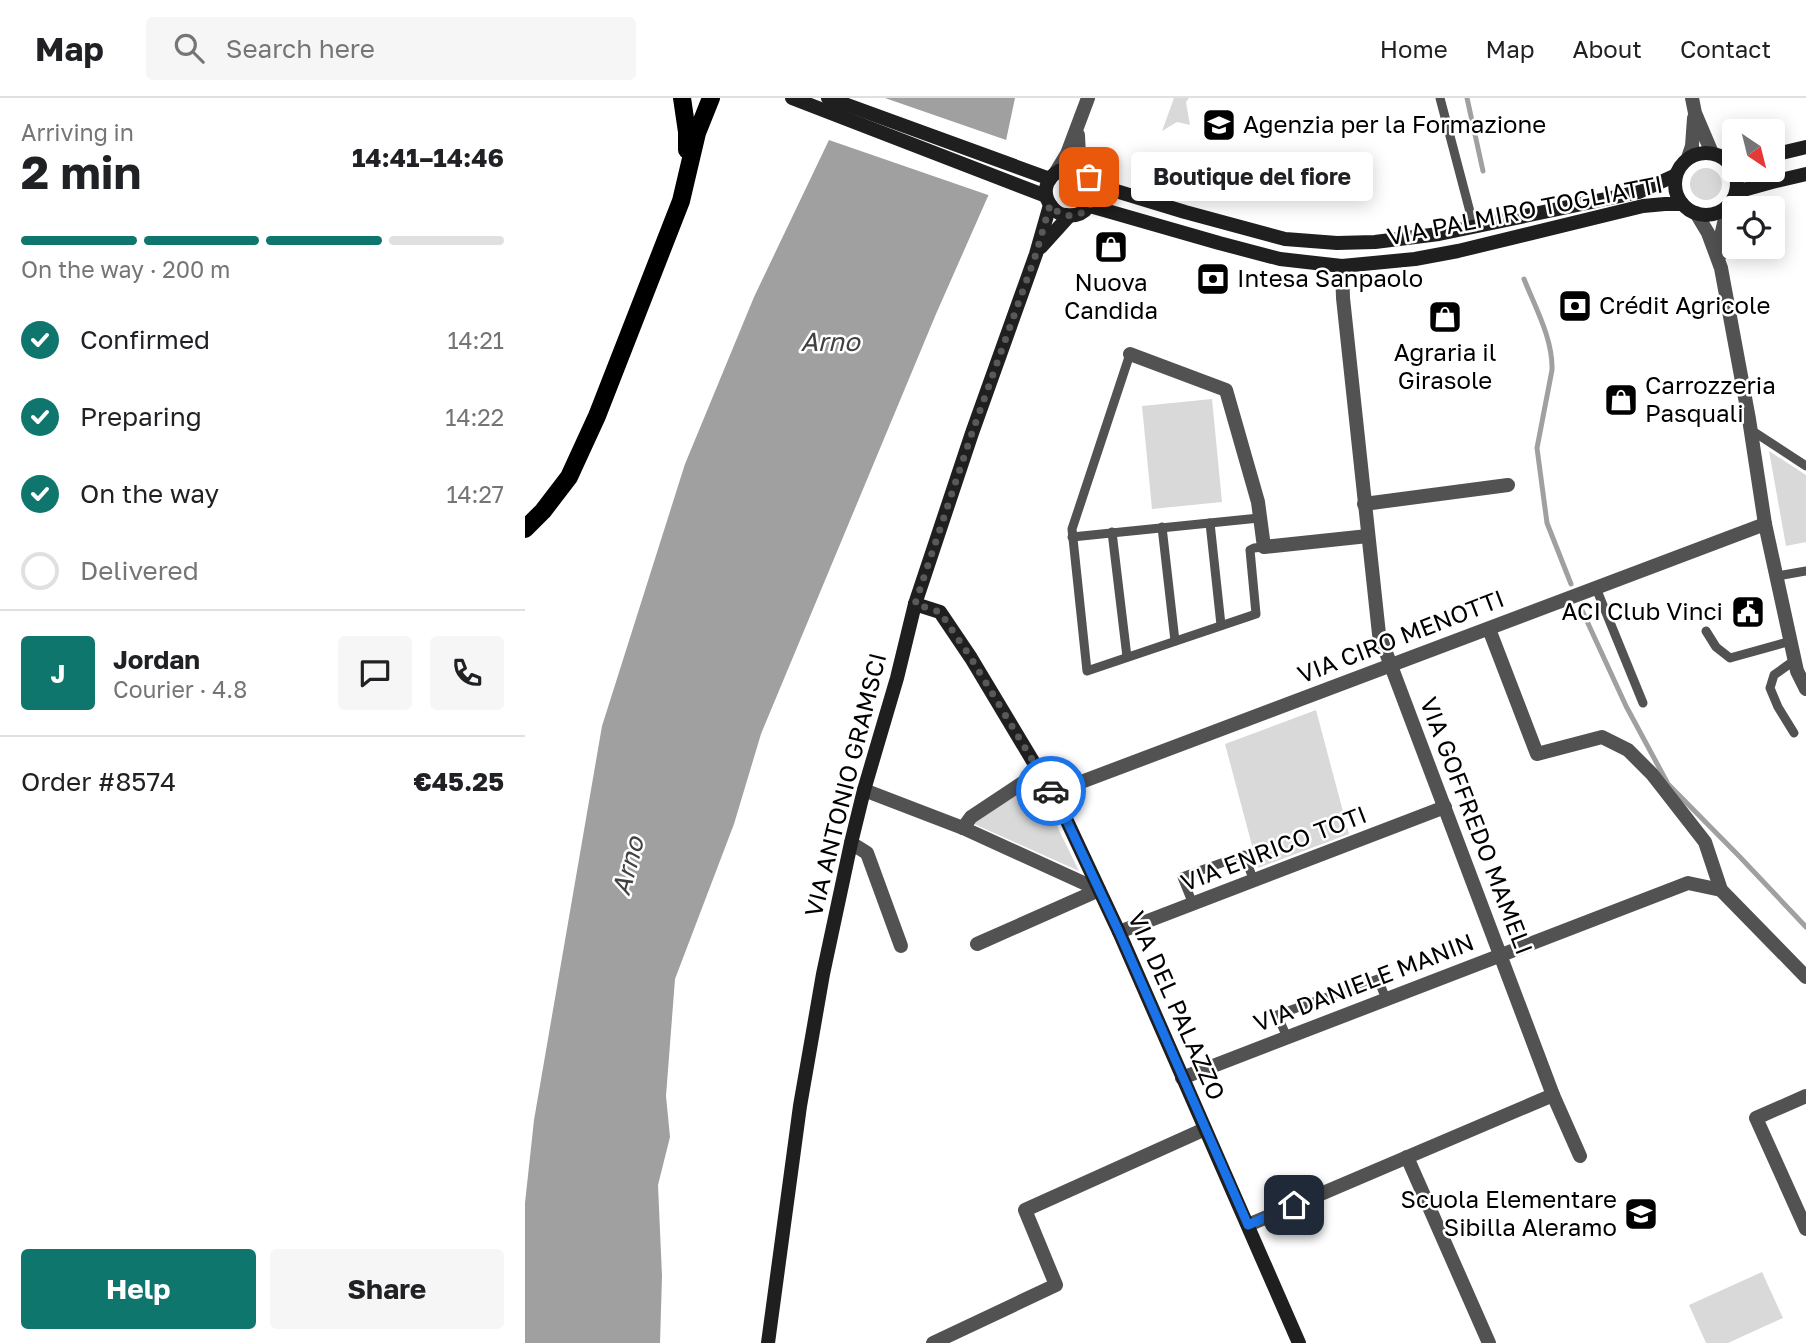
<!DOCTYPE html>
<html lang="en">
<head>
<meta charset="utf-8">
<style>
	:root { --surface:#fff; --page:#f6f6f6; --text:#202124; --muted:#757577; --line:#e0e0e0; --accent:#0f766e }
	body { margin:0; font-family:"Golos Text",sans-serif; background:var(--page); color:var(--text); height:100vh; display:flex; flex-direction:column; font-size:26px; white-space:nowrap }
	* { box-sizing:border-box; margin:0 }
	p { font-size:23px; color:var(--muted) }
	.icon { flex:none; width:38px; height:38px; fill:none; stroke:currentColor; stroke-width:2; stroke-linecap:round; stroke-linejoin:round }
	.map { position:relative; flex:1; overflow:hidden }
	.side { display:flex; flex-direction:column; background:var(--surface); width:525px }
	.side>* { flex:none }
	.needle { width:46px; rotate:145deg }
	.controls { position:absolute; left:1197px; top:21px; display:grid; gap:14px }
	.controls a { display:grid; place-items:center; width:63px; height:63px; border-radius:7px; background:var(--surface); box-shadow:0 4px 18px #0003; font-size:35px }
	.pin { position:absolute; display:grid; place-items:center; width:60px; height:60px; color:#fff; margin:-30px; border-radius:14px; box-shadow:0 4px 10px #0006 }
	.courier { position:absolute; display:grid; place-items:center; width:70px; height:70px; margin:-35px; border:5px solid #1a73e8; border-radius:50%; background:#fff; color:#222; box-shadow:0 2px 9px #0007 }
	.bubble { position:absolute; height:49px; border-radius:7px; background:var(--surface); box-shadow:0 4px 18px #0003; font-size:23px; font-weight:700; line-height:49px; text-align:center }
	.summary em { font-style:normal; font-weight:700 }
	.summary div { display:flex; flex-direction:column-reverse }
	.summary { display:flex; align-items:center; justify-content:space-between; height:119px; padding:0 21px }
	h1 { font-size:46px; font-weight:700; line-height:52px }
	.bar { display:grid; grid-template-columns:repeat(4,1fr); gap:10px 7px; align-content:center; height:84px; padding:0 21px }
	.bar i { height:9px; border-radius:5px; background:var(--line) }
	.bar .current { background:var(--accent) }
	.bar p { grid-column:span 4 }
	.line { display:flex; align-items:center; gap:18px; padding:0 21px; border-top:2px solid var(--line) }
	.line div { flex:1 }
	.round { display:grid; place-items:center; flex:none; width:74px; height:74px; border-radius:7px; background:var(--page) }
	ol { padding:0 21px; list-style:none }
	li { display:flex; align-items:center; gap:21px; height:77px }
	li p { margin-inline-start:auto }
	li .icon { padding:7px; border-radius:50%; background:var(--accent); color:#fff; stroke-width:4 }
	li:last-child { color:var(--muted) }
	li i { width:38px; height:38px; border:4px solid var(--line); border-radius:50% }
	.button { display:flex; gap:14px; margin-top:auto; padding:14px 21px }
	.button a { flex:1; height:80px; border-radius:7px; background:var(--accent); color:#fff; font-size:28px; font-weight:700; line-height:80px; text-align:center }
	.button a+a { background:var(--page); color:var(--text) }
	header { display:flex; align-items:center; gap:42px; box-sizing:border-box; height:98px; padding:0 35px; background:var(--surface); border-bottom:2px solid var(--line) }
	header strong { font-size:33px }
	nav { display:flex; gap:38px; margin-inline-start:auto; font-size:24px }
	.search { width:490px; height:63px; background:var(--page); display:flex; align-items:center; gap:18px; box-sizing:border-box; padding:0 24px; border-radius:7px; color:var(--muted); font-size:26px }
	main { display:flex; flex:1; min-height:0 }
	.map>svg:first-child { display:block }
</style>
</head>
<body>
<header>
<strong>Map</strong>
<div class="search"><svg class="icon" aria-label="search" viewBox="0 0 24 24"><circle cx="10" cy="10" r="6"/><path d="M15 15l6 6"/></svg>Search here</div>
<nav><a>Home</a><a>Map</a><a>About</a><a>Contact</a></nav>
</header>
<main>
<section class="side">
<div class="summary"><div><h1>2 min</h1><p>Arriving in</p></div><em>14:41–14:46</em></div>
<div class="bar"><i class="current"></i><i class="current"></i><i class="current"></i><i></i><p>On the way · 200 m</p></div>
<ol>
<li><svg class="icon" aria-label="check" viewBox="0 0 24 24"><path d="M5 12l5 5 9-10"/></svg>Confirmed<p>14:21</p></li>
<li><svg class="icon" aria-label="check" viewBox="0 0 24 24"><path d="M5 12l5 5 9-10"/></svg>Preparing<p>14:22</p></li>
<li><svg class="icon" aria-label="check" viewBox="0 0 24 24"><path d="M5 12l5 5 9-10"/></svg>On the way<p>14:27</p></li>
<li><i></i>Delivered</li>
</ol>
<div class="line" style="height:126px"><b class="round" style="background:var(--accent);color:#fff">J</b><div><b>Jordan</b><p>Courier · 4.8</p></div><a class="round"><svg class="icon" aria-label="chat" viewBox="0 0 24 24"><path d="M4 5h16v11H9l-5 4z"/></svg></a><a class="round"><svg class="icon" aria-label="phone" viewBox="0 0 24 24"><path d="M5 4h4l2 5-3 2q2 4 5 5l2-3 5 2v4C11 20 4 13 5 4z"/></svg></a></div>
<div class="line" style="height:91px"><div>Order #8574</div><b>€45.25</b></div>
<div class="button"><a>Help</a><a>Share</a></div>
</section>
<div class="map">
<svg width="1281" height="1245" viewBox="0 0 1281 1245">
	<rect width="100%" height="100%" fill="#fff"/>
	<g fill="#d9d9d9">
		<path d="M 649,0 L 664,0 L 661,4 L 665,27 L 652,24 L 637,33 Z"/>
		<circle cx="1181" cy="86" r="16"/>
		<path d="M 687,301 L 697,404 L 627,411 L 617,308 Z"/>
		<path d="M 1244,353 L 1281,377 L 1281,444 L 1261,448 Z"/>
		<path d="M 791,612 L 824,736 L 733,770 L 700,646 Z"/>
		<path d="M 511,685 L 554,773 L 447,725 Z"/>
		<path d="M 1237,1174 L 1258,1220 L 1203,1245 L 1181,1245 L 1164,1207 Z"/>
	</g>
	<path fill="#a0a0a0" d="M 324,0 L 490,0 L 475,71 L 411,216 L 236,636 L 209,726 L 150,881 L 141,998 L 145,1039 L 133,1087 L 137,1178 L 135,1245 L 0,1245 L 0,1105 L 9,1022 L 77,628 L 160,366 L 229,199 Z"/>
	<path fill="#fff" d="M 320,0 L 360,0 L 484,43 L 478,72 L 466,98 L 301,41 Z"/>
	<g fill="none" stroke-linecap="round" stroke-linejoin="round">
		<g stroke="#a0a0a0" stroke-width="5">
			<path d="M 942,0 L 958,73"/>
			<path d="M 999,181 C 1010,209 1028,241 1027,272 L 1012,350 L 1022,425 L 1046,486"/>
			<path d="M 1055,508 L 1101,608 L 1143,686 L 1214,758 L 1281,829"/>
		</g>
		<g stroke="#525252" stroke-width="9">
			<path d="M 915,0 L 949,129"/>
			<path d="M 605,256 L 547,431 L 562,573 L 731,516 L 725,452 L 729,450 L 739,449"/>
			<path d="M 1226,332 L 1281,368"/>
			<path d="M 685,425 L 696,527"/>
			<path d="M 637,429 L 650,543"/>
			<path d="M 587,434 L 602,559"/>
			<path d="M 547,439 L 734,420"/>
			<path d="M 1252,478 L 1281,473"/>
			<path d="M 1071,490 L 1118,605"/>
			<path d="M 1181,533 L 1191,549 L 1205,560 L 1266,543"/>
			<path d="M 1269,635 L 1253,609 L 1245,590 L 1249,577 L 1270,562"/>
			<path d="M 668,806 L 657,779 L 719,757 L 729,783"/>
			<path d="M 762,939 L 752,917 L 853,881 L 861,901"/>
		</g>
		<g stroke="#525252" stroke-width="14">
			<path d="M 1167,0 L 1170,15 L 1187,55"/>
			<path d="M 553,37 L 554,59 L 558,73"/>
			<path d="M 1163,60 L 1167,48 L 1169,20"/>
			<path d="M 531,74 L 542,56 L 563,0"/>
			<path d="M 1171,115 L 1183,135 L 1196,170 L 1224,321 L 1240,426 L 1272,573 L 1281,591"/>
			<path d="M 1195,157 L 1196,138 L 1203,108"/>
			<path d="M 817,168 L 818,200 L 854,536 L 1028,997 L 1055,1058"/>
			<path d="M 605,256 L 701,292 L 733,404 L 739,449 L 843,438"/>
			<path d="M 839,406 L 983,387"/>
			<path d="M 964,531 L 1012,656 L 1077,639 L 1103,652 L 1127,676 L 1180,744 L 1196,792 L 1281,879"/>
			<path d="M 339,692 L 438,730 L 574,792"/>
			<path d="M 527,695 L 1240,426"/>
			<path d="M 438,730 L 446,719 L 514,674"/>
			<path d="M 326,745 L 342,755 L 376,848"/>
			<path d="M 594,834 L 920,709"/>
			<path d="M 452,846 L 574,792"/>
			<path d="M 657,980 L 1163,785 L 1196,792"/>
			<path d="M 1281,998 L 1231,1020 L 1281,1131"/>
			<path d="M 882,1059 L 964,1245"/>
			<path d="M 723,1127 L 1028,997"/>
			<path d="M 408,1245 L 531,1187 L 500,1112 L 680,1031"/>
		</g>
		<g stroke="#1f1f1f" stroke-width="14">
			<path d="M 267,0 L 521,98"/>
			<path d="M 303,0 L 525,81"/>
			<circle cx="1181" cy="86" r="31"/>
			<path d="M 1248,57 L 1281,49"/>
			<path d="M 568,86 C 571,103 561,120 541,117 C 535,117 531,114 527,109 C 505,83 547,51 568,86 L 660,114 L 760,141 L 812,145 L 850,144 L 914,136 L 1114,94 L 1151,77"/>
			<path d="M 1211,94 L 1247,84 L 1281,76"/>
			<path d="M 565,108 L 694,145 L 755,161 L 817,168 L 890,161 L 933,153 L 1118,108 L 1140,106 L 1157,106"/>
			<path d="M 516,149 L 544,118"/>
			<path d="M 390,506 L 415,514 L 446,560 L 527,695 L 541,721 L 594,834 L 774,1245"/>
			<path d="M 243,1245 L 275,1008 L 298,876 L 326,745 L 339,692 L 372,580 L 390,506 L 447,335 L 511,156 L 525,107"/>
		</g>
		<g stroke="#000" stroke-width="18">
			<path d="M 157,0 L 162,34 L 162,52"/>
			<path d="M 0,431 L 18,413 L 44,379 L 72,318 L 156,103 L 172,35 L 186,0"/>
		</g>
	</g>
	<g fill="none" stroke-linecap="round" stroke-linejoin="round">
		<path stroke="#595959" stroke-width="7" stroke-dasharray="0 12.6" d="M 526,693 L 446,560 L 415,514 L 390,506 L 447,335 L 511,156 L 525,107 C 547,132 581,108 564,79"/>
		<path stroke="#1a73e8" stroke-width="9" d="M 526,693 L 541,721 L 594,834 L 723,1127 L 769,1107"/>
	</g>
	<defs>
		<symbol id="university-square" viewBox="-11 -11 22 22"><rect x="-9" y="-9" width="18" height="18" rx="4" fill="#000" stroke="#fff"/><path d="M0-5L7-2L0 1L-7-2ZM-4 1L0 2.5L4 1V4Q0 6-4 4Z" fill="#fff"/></symbol>
		<symbol id="shop-square" viewBox="-11 -11 22 22"><rect x="-9" y="-9" width="18" height="18" rx="4" fill="#000" stroke="#fff"/><path d="M-5-2.5h2.3a2.7 3.5 0 0 1 5.4 0H5L5.5 6h-11ZM-1.5-2.5h3a1.5 2.3 0 0 0-3 0Z" fill="#fff"/></symbol>
		<symbol id="bank-square" viewBox="-11 -11 22 22"><rect x="-9" y="-9" width="18" height="18" rx="4" fill="#000" stroke="#fff"/><path d="M-6-4H6V4H-6ZM0-2.3a2.3 2.3 0 1 0 0 4.6a2.3 2.3 0 1 0 0-4.6Z" fill="#fff"/></symbol>
		<symbol id="civic-square" viewBox="-11 -11 22 22"><rect x="-9" y="-9" width="18" height="18" rx="4" fill="#000" stroke="#fff"/><path d="M-.6-6.5H3V-4.5H.6V-3L4-1V1h2V6H-6V1h2V-1L-.6-3ZM-1.2 2.5V6h2.4V2.5Z" fill="#fff"/></symbol>
		<symbol id="school-square" viewBox="-11 -11 22 22"><rect x="-9" y="-9" width="18" height="18" rx="4" fill="#000" stroke="#fff"/><path d="M0-5L7-2L0 1L-7-2ZM-4 1L0 2.5L4 1V4Q0 6-4 4Z" fill="#fff"/></symbol>
	</defs>
	<g fill-rule="evenodd">
		<use href="#university-square" x="675" y="8" width="38" height="38"/>
		<use href="#shop-square" x="567" y="130" width="38" height="38"/>
		<use href="#bank-square" x="669" y="162" width="38" height="38"/>
		<use href="#bank-square" x="1031" y="189" width="38" height="38"/>
		<use href="#shop-square" x="901" y="200" width="38" height="38"/>
		<use href="#shop-square" x="1077" y="283" width="38" height="38"/>
		<use href="#civic-square" x="1204" y="495" width="38" height="38"/>
		<use href="#school-square" x="1097" y="1097" width="38" height="38"/>
	</g>
	<g text-anchor="middle" stroke-width="5" stroke-linejoin="round" paint-order="stroke">
		<g font-size="24" fill="#000" stroke="#fff" text-anchor="start">
			<text x="718" y="35">Agenzia per la Formazione</text>
			<text x="712" y="189">Intesa Sanpaolo</text>
			<text x="586" y="193" text-anchor="middle">Nuova<tspan x="586" dy="28">Candida</tspan></text>
			<text x="1074" y="216">Crédit Agricole</text>
			<text x="920" y="263" text-anchor="middle">Agraria il<tspan x="920" dy="28">Girasole</tspan></text>
			<text x="1120" y="296">Carrozzeria<tspan x="1120" dy="28">Pasquali</tspan></text>
			<text x="1198" y="522" text-anchor="end">ACI Club Vinci</text>
			<text x="1092" y="1110" text-anchor="end">Scuola Elementare<tspan x="1092" dy="28">Sibilla Aleramo</tspan></text>
		</g>
		<g font-size="24" fill="#000" stroke="#fff">
			<text transform="translate(1000 113) rotate(-11)" y="8">VIA PALMIRO TOGLIATTI</text>
			<text transform="translate(876 539) rotate(-21)" y="8">VIA CIRO MENOTTI</text>
			<text transform="translate(321 687) rotate(-76)" y="8">VIA ANTONIO GRAMSCI</text>
			<text transform="translate(951 728) rotate(69)" y="8">VIA GOFFREDO MAMELI</text>
			<text transform="translate(749 751) rotate(-21)" y="8">VIA ENRICO TOTI</text>
			<text transform="translate(839 885) rotate(-21)" y="8">VIA DANIELE MANIN</text>
			<text transform="translate(651 908) rotate(66)" y="8">VIA DEL PALAZZO</text>
		</g>
		<g font-size="26" font-style="italic" fill="#414141" stroke="#fff">
			<text x="305" y="253">Arno</text>
			<text transform="translate(103 768) rotate(-75)" y="9">Arno</text>
		</g>
	</g>
</svg>
<div class="controls">
<a><svg class="needle" viewBox="-14 -14 28 28"><path d="M0-13l5 13h-10z" fill="#e53935"/><path d="M0 13l5-13h-10z" fill="#757577"/></svg></a>
<a><svg class="icon" aria-label="locate" viewBox="0 0 24 24"><circle cx="12" cy="12" r="6"/><path d="M12 2v4M12 18v4M2 12h4M18 12h4"/></svg></a>
</div>
<div class="pin" style="left:564px;top:79px;background:#ea580c"><svg class="icon" aria-label="bag" viewBox="0 0 24 24"><path d="M5 8h14l-1 12H6zM9 8a3 3 0 0 1 6 0"/></svg></div>
<div class="pin" style="left:769px;top:1107px;background:#1f2937"><svg class="icon" aria-label="home" viewBox="0 0 24 24"><path d="M3 11l9-7 9 7M6 9v11h12V9"/></svg></div>
<div class="courier" style="left:526px;top:693px"><svg class="icon" aria-label="car" viewBox="0 0 24 24"><path d="M5 17H2v-5l4-1 3-4h7l3 4 3 1v5h-3M9 17h6M6 11h13"/><circle cx="7" cy="17" r="2"/><circle cx="17" cy="17" r="2"/></svg></div>
<div class="bubble" style="left:606px;top:54px;width:242px">Boutique del fiore</div>
</div>
</main>
</body>
</html>
